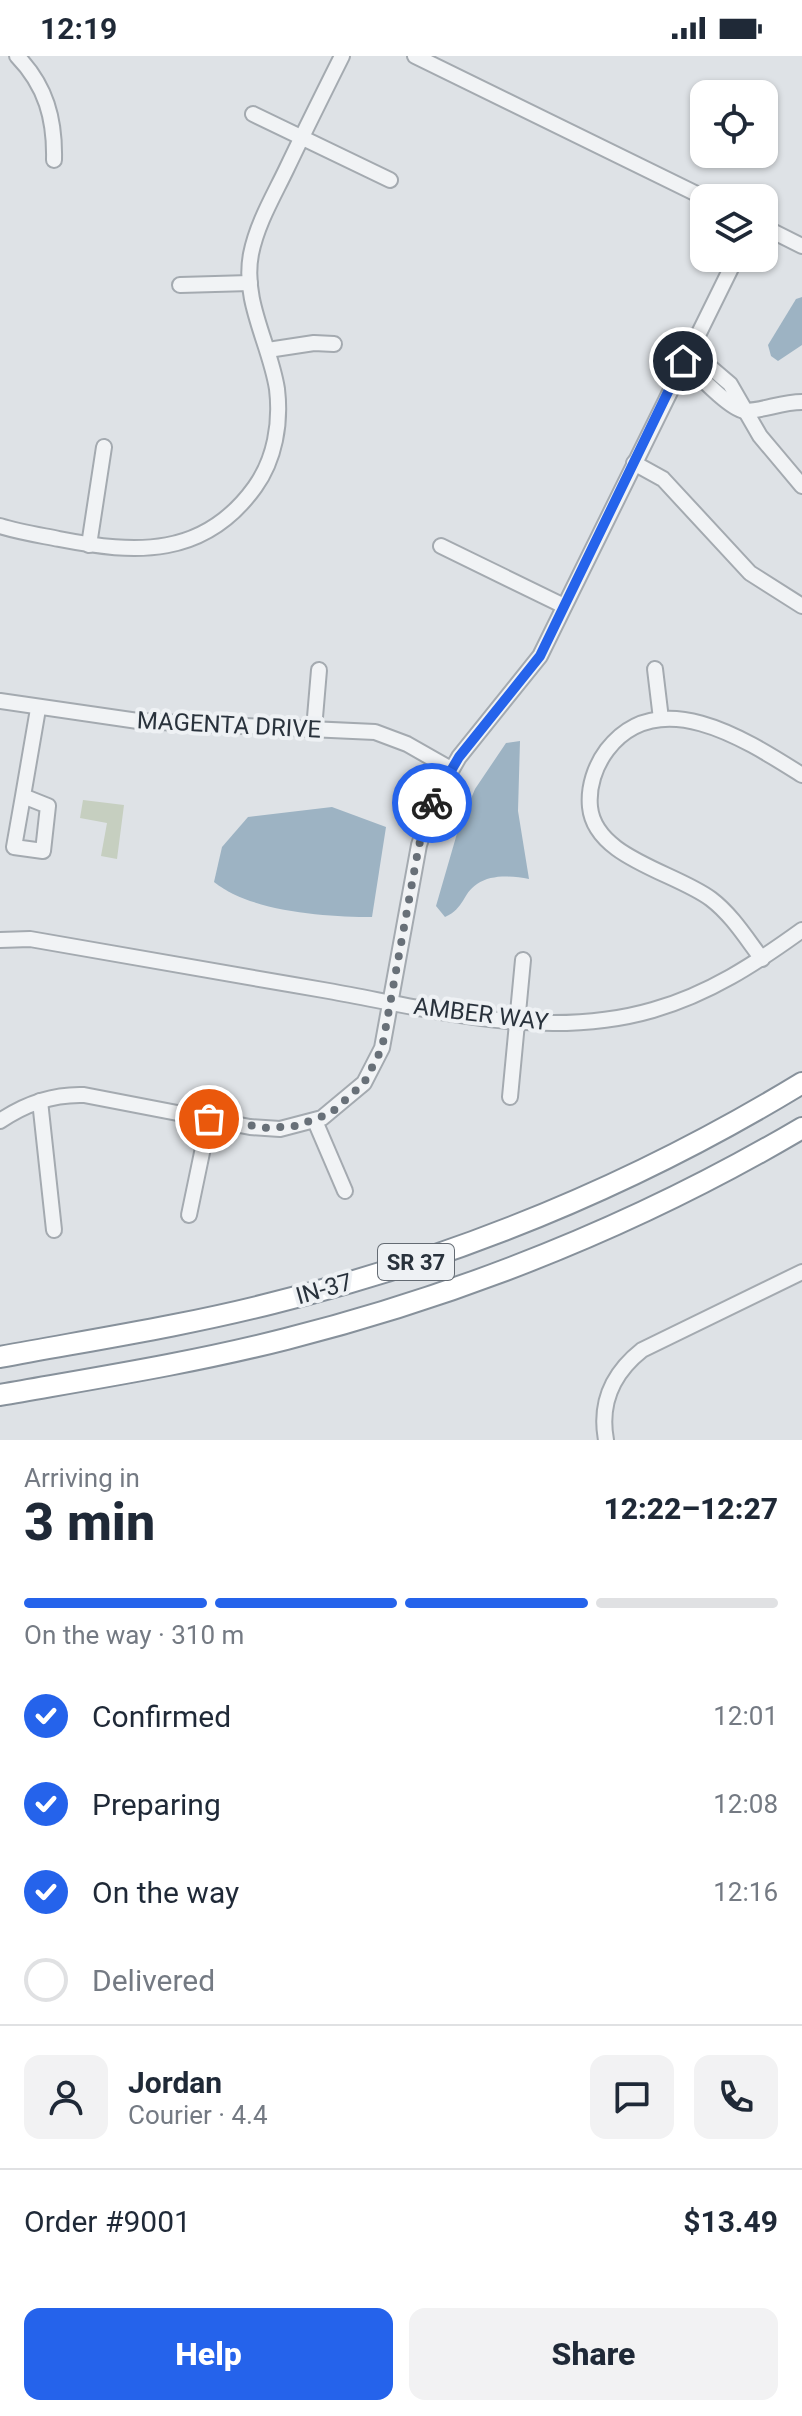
<!DOCTYPE html>
<html lang="en">
<head>
<meta charset="utf-8">
<style>
	:root { --surface:#fff; --page:#f2f2f3; --text:#1f2937; --muted:#747a83; --line:#e0e1e3; --accent:#2563eb }
	body { margin:0; font-family:Roboto,sans-serif; background:var(--page); color:var(--text); height:100vh; display:flex; flex-direction:column; font-size:30px; white-space:nowrap }
	* { box-sizing:border-box; margin:0 }
	p { font-size:26px; color:var(--muted) }
	.icon { flex:none; width:44px; height:44px; fill:none; stroke:currentColor; stroke-width:2; stroke-linecap:round; stroke-linejoin:round }
	.map { position:relative; height:1384px; overflow:hidden }
	.panel { display:flex; flex-direction:column; background:var(--surface); flex:1 }
	.panel>* { flex:none }
	.controls { position:absolute; left:690px; top:24px; display:grid; gap:16px }
	.controls a { display:grid; place-items:center; width:88px; height:88px; border-radius:16px; background:var(--surface); box-shadow:0 2px 6px #0004; font-size:40px }
	.pin { position:absolute; display:grid; place-items:center; width:68px; height:68px; color:#fff; margin:-34px; border:4px solid #fff; border-radius:50%; box-shadow:0 2px 8px #0007 }
	.courier { position:absolute; display:grid; place-items:center; width:80px; height:80px; margin:-40px; border:6px solid #2563eb; border-radius:50%; background:#fff; color:#222; box-shadow:0 2px 10px #0007 }
	.headline em { font-style:normal; font-weight:800 }
	.headline div { display:flex; flex-direction:column-reverse }
	.headline { display:flex; align-items:center; justify-content:space-between; height:136px; padding:0 24px }
	h1 { font-size:52px; font-weight:800; line-height:60px }
	.bar { display:grid; grid-template-columns:repeat(4,1fr); gap:12px 8px; align-content:center; height:96px; padding:0 24px }
	.bar i { height:10px; border-radius:6px; background:var(--line) }
	.bar .active { background:var(--accent) }
	.bar p { grid-column:span 4 }
	.line { display:flex; align-items:center; gap:20px; padding:0 24px; border-top:2px solid var(--line) }
	.line div { flex:1 }
	.round { display:grid; place-items:center; flex:none; width:84px; height:84px; border-radius:16px; background:var(--page) }
	ol { padding:0 24px; list-style:none }
	li { display:flex; align-items:center; gap:24px; height:88px }
	li p { margin-inline-start:auto }
	li .icon { padding:8px; border-radius:50%; background:var(--accent); color:#fff; stroke-width:4 }
	li:last-child { color:var(--muted) }
	li i { width:44px; height:44px; border:4px solid var(--line); border-radius:50% }
	.cta { display:flex; gap:16px; margin-top:auto; padding:16px 24px }
	.cta a { flex:1; height:92px; border-radius:16px; background:var(--accent); color:#fff; font-size:32px; font-weight:800; line-height:92px; text-align:center }
	.cta a+a { background:var(--page); color:var(--text) }
	.status { display:flex; justify-content:space-between; align-items:center; height:56px; padding:0 40px; background:var(--surface); direction:ltr }
	.status svg { height:22px; fill:currentColor }
	.map>svg:first-child { display:block }
</style>
</head>
<body>
<div class="status"><b>12:19</b><svg viewBox="0 0 49 12"><path d="M0 12V9h3v3zM5 12V6h3v6zM10 12V3h3v9zM15 12V0h3v12zM26 1h20v11H26zM47 4h2v5h-2z"/></svg></div>
<div class="map">
<svg width="802" height="1384" viewBox="0 0 802 1384">
	<rect width="100%" height="100%" fill="#dee2e6"/>
	<path fill="#c6cfc0" d="M 83,744 L 124,749 L 117,803 L 101,800 L 107,767 L 80,762 Z"/>
	<g fill="#9db3c3">
		<path d="M 802,241 L 802,289 L 778,305 L 771,300 L 768,289 L 796,243 Z"/>
		<path d="M 520,685 L 518,755 L 529,823 C 512,820 492,818 477,828 C 462,838 465,852 445,861 L 436,850 L 458,774 L 475,733 L 506,687 Z"/>
		<path d="M 332,751 L 386,771 L 372,861 C 326,861 251,856 214,826 L 222,791 L 248,761 Z"/>
	</g>
	<g fill="none" stroke-linecap="round" stroke-linejoin="round">
		<defs>
			<g id="minor">
				<path d="M 17,0 C 46,30 55,63 54,104"/>
				<path d="M 415,0 L 705,142"/>
				<path d="M 253,58 L 390,124"/>
				<path d="M 764,171 L 802,190"/>
				<path d="M 180,229 L 250,227"/>
				<path d="M 689,293 L 730,328 L 760,380 L 802,430"/>
				<path d="M 268,294 L 314,287 L 334,288"/>
				<path d="M 683,305 C 696,316 732,356 746,355 C 765,354 782,346 802,346"/>
				<path d="M 634,407 L 663,423 L 750,517 L 802,550"/>
				<path d="M 0,470 C 19,476 39,479 59,483 C 136,498 204,502 255,431 C 275,403 281,367 277,333 C 270,288 242,245 251,198 C 257,168 273,141 286,114 C 304,76 323,38 342,0"/>
				<path d="M 89,489 L 104,391"/>
				<path d="M 441,490 L 564,550"/>
				<path d="M 655,613 L 661,663"/>
				<path d="M 0,645 L 138,665 L 375,676 L 407,688 L 451,713"/>
				<path d="M 314,673 L 319,614"/>
				<path d="M 23,740 L 14,791 L 43,795 L 48,750 L 23,740 L 38,653"/>
				<path d="M 0,884 L 30,883 C 129,900 229,918 329,935 C 435,954 546,985 653,954 C 709,938 755,908 802,874"/>
				<path d="M 762,903 C 746,882 732,859 711,843 C 675,816 595,802 590,751 C 588,731 595,710 607,694 C 659,626 748,685 802,719"/>
				<path d="M 510,1041 L 523,904"/>
				<path d="M 40,1045 L 54,1174"/>
				<path d="M 0,1065 C 25,1048 54,1038 84,1039 L 250,1071 L 280,1073 L 322,1062 L 364,1027 L 382,992 L 419,789 L 433,746 L 459,701 L 540,600 L 736,202"/>
				<path d="M 315,1065 L 345,1135"/>
				<path d="M 189,1159 L 209,1063"/>
				<path d="M 606,1384 C 599,1346 613,1317 642,1294 L 802,1216"/>
			</g>
			<g id="highway">
				<path d="M 0,1301 C 91,1284 183,1270 273,1247 C 459,1201 638,1127 802,1027"/>
				<path d="M 0,1339 C 96,1322 192,1307 286,1283 C 467,1237 641,1167 802,1072"/>
			</g>
		</defs>
		<use href="#minor" stroke="#a4aab0" stroke-width="18"/>
		<use href="#highway" stroke="#87919b" stroke-width="24"/>
		<use href="#minor" stroke="#f1f3f5" stroke-width="14"/>
		<use href="#highway" stroke="#fff" stroke-width="20"/>
	</g>
	<g fill="none" stroke-linecap="round" stroke-linejoin="round">
		<path stroke="#687078" stroke-width="8" stroke-dasharray="0 14.4" d="M 209,1063 L 267,1072 L 296,1070 L 331,1057 L 364,1027 L 382,992 L 419,789 L 432,747"/>
		<path stroke="#2563eb" stroke-width="10" d="M 432,747 L 459,701 L 540,600 L 683,305"/>
	</g>
	<g text-anchor="middle" stroke-width="8" stroke-linejoin="round" paint-order="stroke">
		<rect fill="#eef1f4" stroke="#646b73" stroke-width="2" x="378" y="1188" width="76" height="36" rx="6"/>
		<g font-size="22" font-weight="bold" fill="#29323c">
			<text x="416" y="1214">SR 37</text>
		</g>
		<g font-size="24" fill="#29323c" stroke="#eef1f4">
			<text transform="translate(229 669) rotate(3)" y="8">MAGENTA DRIVE</text>
			<text transform="translate(481 958) rotate(7)" y="8">AMBER WAY</text>
			<text transform="translate(324 1233) rotate(-16)" y="8">IN-37</text>
		</g>
	</g>
</svg>
<div class="controls">
<a><svg class="icon" aria-label="locate" viewBox="0 0 24 24"><circle cx="12" cy="12" r="6"/><path d="M12 2v4M12 18v4M2 12h4M18 12h4"/></svg></a>
<a><svg class="icon" aria-label="layers" viewBox="0 0 24 24"><path d="M12 4l9 5-9 5-9-5zM3 14l9 5 9-5"/></svg></a>
</div>
<div class="pin" style="left:209px;top:1063px;background:#ea580c"><svg class="icon" aria-label="bag" viewBox="0 0 24 24"><path d="M5 8h14l-1 12H6zM9 8a3 3 0 0 1 6 0"/></svg></div>
<div class="pin" style="left:683px;top:305px;background:#1f2937"><svg class="icon" aria-label="home" viewBox="0 0 24 24"><path d="M3 11l9-7 9 7M6 9v11h12V9"/></svg></div>
<div class="courier" style="left:432px;top:747px"><svg class="icon" aria-label="bike" viewBox="0 0 24 24"><circle cx="6" cy="16" r="4"/><circle cx="18" cy="16" r="4"/><path d="M6 16l4-8h5l3 8M10 8l3 8H6M13 5h3"/></svg></div>
</div>
<section class="panel">
<div class="headline"><div><h1>3 min</h1><p>Arriving in</p></div><em>12:22–12:27</em></div>
<div class="bar"><i class="active"></i><i class="active"></i><i class="active"></i><i></i><p>On the way · 310 m</p></div>
<ol>
<li><svg class="icon" aria-label="check" viewBox="0 0 24 24"><path d="M5 12l5 5 9-10"/></svg>Confirmed<p>12:01</p></li>
<li><svg class="icon" aria-label="check" viewBox="0 0 24 24"><path d="M5 12l5 5 9-10"/></svg>Preparing<p>12:08</p></li>
<li><svg class="icon" aria-label="check" viewBox="0 0 24 24"><path d="M5 12l5 5 9-10"/></svg>On the way<p>12:16</p></li>
<li><i></i>Delivered</li>
</ol>
<div class="line" style="height:144px"><a class="round"><svg class="icon" aria-label="person" viewBox="0 0 24 24"><circle cx="12" cy="8" r="4"/><path d="M4 21q1-7 8-7t8 7"/></svg></a><div><b>Jordan</b><p>Courier · 4.4</p></div><a class="round"><svg class="icon" aria-label="chat" viewBox="0 0 24 24"><path d="M4 5h16v11H9l-5 4z"/></svg></a><a class="round"><svg class="icon" aria-label="phone" viewBox="0 0 24 24"><path d="M5 4h4l2 5-3 2q2 4 5 5l2-3 5 2v4C11 20 4 13 5 4z"/></svg></a></div>
<div class="line" style="height:104px"><div>Order #9001</div><b>$13.49</b></div>
<div class="cta"><a>Help</a><a>Share</a></div>
</section>
</body>
</html>
